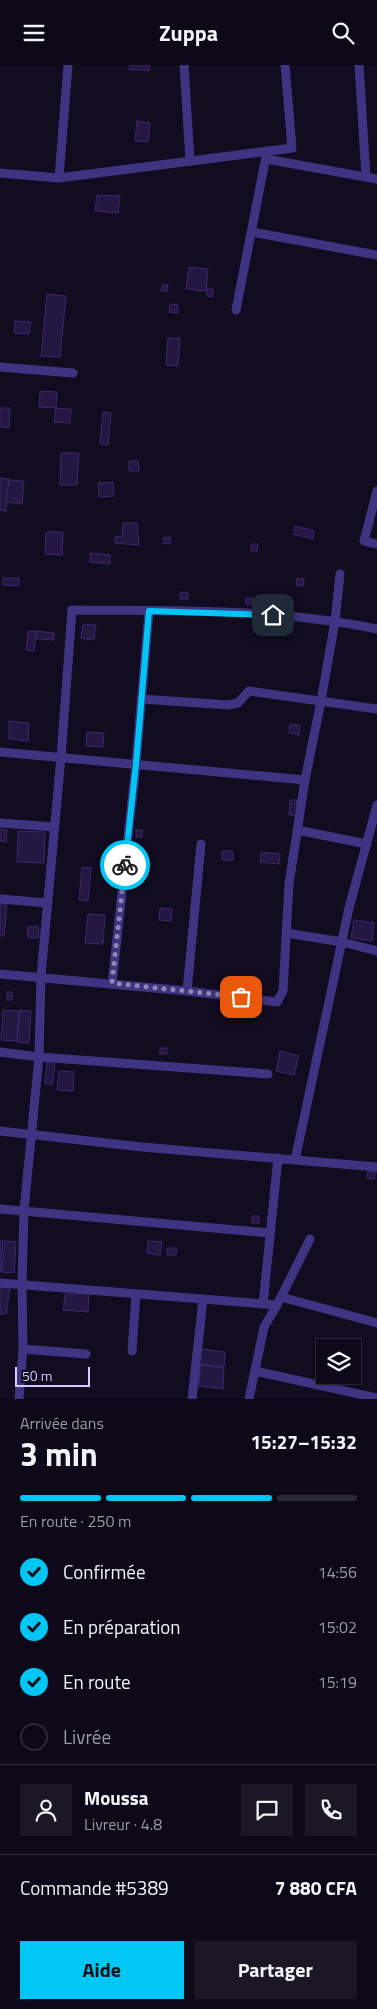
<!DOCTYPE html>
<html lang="fr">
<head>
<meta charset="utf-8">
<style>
	:root { --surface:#0d0918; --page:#1b1725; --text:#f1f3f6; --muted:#9a9aa2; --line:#2d2a37; --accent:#00c6f6 }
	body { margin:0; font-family:"Titillium Web",sans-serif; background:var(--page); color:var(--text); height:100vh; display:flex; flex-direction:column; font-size:19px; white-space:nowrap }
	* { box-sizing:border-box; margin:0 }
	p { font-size:16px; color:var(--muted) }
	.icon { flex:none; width:28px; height:28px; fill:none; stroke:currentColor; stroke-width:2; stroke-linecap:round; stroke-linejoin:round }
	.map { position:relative; height:1334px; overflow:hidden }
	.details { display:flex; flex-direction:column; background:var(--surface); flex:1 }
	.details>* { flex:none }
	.controls { position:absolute; left:316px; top:1274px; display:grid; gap:10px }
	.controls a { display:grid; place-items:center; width:45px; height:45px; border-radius:0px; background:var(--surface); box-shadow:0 1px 4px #0004,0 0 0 1px var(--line); font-size:25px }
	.scale { position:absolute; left:15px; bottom:12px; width:75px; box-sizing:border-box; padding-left:5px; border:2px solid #d6cbff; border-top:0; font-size:14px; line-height:18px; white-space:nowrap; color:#d6cbff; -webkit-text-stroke:4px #110c20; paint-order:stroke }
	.pin { position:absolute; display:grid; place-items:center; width:42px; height:42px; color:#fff; margin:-21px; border-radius:10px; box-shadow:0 2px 8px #0006 }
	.courier { position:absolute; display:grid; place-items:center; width:50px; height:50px; margin:-25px; border:4px solid #00c6f6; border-radius:50%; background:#fff; color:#222; box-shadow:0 1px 6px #0007 }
	.headline em { font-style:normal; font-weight:700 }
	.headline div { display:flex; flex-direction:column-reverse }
	.headline { display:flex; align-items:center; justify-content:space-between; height:85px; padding:0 20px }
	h1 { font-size:32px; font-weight:700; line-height:38px }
	.bar { display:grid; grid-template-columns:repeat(4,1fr); gap:8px 5px; align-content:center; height:60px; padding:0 20px }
	.bar i { height:6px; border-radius:4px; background:var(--line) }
	.bar .active { background:var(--accent) }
	.bar p { grid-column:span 4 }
	.line { display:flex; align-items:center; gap:12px; padding:0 20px; border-top:1px solid var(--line) }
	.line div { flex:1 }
	.round { display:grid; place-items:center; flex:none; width:52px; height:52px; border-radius:0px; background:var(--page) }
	ol { padding:0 20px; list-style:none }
	li { display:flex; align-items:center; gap:15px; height:55px }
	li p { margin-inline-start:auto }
	li .icon { padding:5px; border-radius:50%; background:var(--accent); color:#111; stroke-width:4 }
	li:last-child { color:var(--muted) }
	li i { width:28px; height:28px; border:2px solid var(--line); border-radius:50% }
	.primary-button { display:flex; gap:10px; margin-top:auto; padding:10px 20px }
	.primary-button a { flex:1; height:58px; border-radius:0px; background:var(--accent); color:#111; font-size:20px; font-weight:700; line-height:58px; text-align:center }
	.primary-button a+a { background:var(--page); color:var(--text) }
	header { display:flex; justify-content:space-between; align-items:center; height:65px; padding:0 20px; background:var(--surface); font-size:22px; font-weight:700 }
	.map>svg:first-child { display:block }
</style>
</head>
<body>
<header><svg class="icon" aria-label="menu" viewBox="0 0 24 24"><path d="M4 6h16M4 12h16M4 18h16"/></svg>Zuppa<svg class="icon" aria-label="search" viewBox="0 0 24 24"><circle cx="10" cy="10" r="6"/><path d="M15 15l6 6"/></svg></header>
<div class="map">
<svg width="377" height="1334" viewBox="0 0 377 1334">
	<rect width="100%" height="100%" fill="#110c20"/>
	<g fill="#241742" stroke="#3d2770">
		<path d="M 130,0 L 150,0 L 149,6 L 129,4 Z"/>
		<path d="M 137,56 L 150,58 L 148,77 L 135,76 Z"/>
		<path d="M 97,130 L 120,131 L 118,148 L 95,146 Z"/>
		<path d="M 189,202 L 208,204 L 206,226 L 186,224 Z"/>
		<path d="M 163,219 L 168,220 L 167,227 L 161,226 Z"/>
		<path d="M 207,224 L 213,224 L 213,232 L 207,231 Z"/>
		<path d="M 47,229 L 66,231 L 60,292 L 41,291 Z"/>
		<path d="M 170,239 L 178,240 L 178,248 L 169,247 Z"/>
		<path d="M 15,256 L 31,257 L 29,269 L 14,268 Z"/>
		<path d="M 168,273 L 180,273 L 178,301 L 166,300 Z"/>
		<path d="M 40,326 L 57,327 L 56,343 L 39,342 Z"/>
		<path d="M 0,343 L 10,343 L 9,363 L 0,362 Z"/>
		<path d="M 56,343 L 71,344 L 70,358 L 54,357 Z"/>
		<path d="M 103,347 L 111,348 L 108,380 L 100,379 Z"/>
		<path d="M 61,388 L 79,388 L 77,420 L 60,420 Z"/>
		<path d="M 138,395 L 139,406 L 129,406 L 129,396 Z"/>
		<path d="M 0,413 L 9,414 L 6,446 L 0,445 Z"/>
		<path d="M 9,415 L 24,416 L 22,439 L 6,437 Z"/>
		<path d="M 113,417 L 114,431 L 99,432 L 98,418 Z"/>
		<path d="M 123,458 L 137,458 L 139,480 L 115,478 L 115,472 L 122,471 Z"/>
		<path d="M 295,461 L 314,466 L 313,474 L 293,469 Z"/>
		<path d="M 46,467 L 63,467 L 62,490 L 45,489 Z"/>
		<path d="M 170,472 L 171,478 L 164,479 L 163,473 Z"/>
		<path d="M 251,479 L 258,479 L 257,486 L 251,486 Z"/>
		<path d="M 90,488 L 110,490 L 110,499 L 90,497 Z"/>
		<path d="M 3,513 L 19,513 L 19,521 L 3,520 Z"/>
		<path d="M 297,513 L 304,514 L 303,521 L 296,520 Z"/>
		<path d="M 180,527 L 188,528 L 188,534 L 180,534 Z"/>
		<path d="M 246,533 L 253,533 L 253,539 L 246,540 Z"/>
		<path d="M 83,559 L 96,560 L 94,575 L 81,573 Z"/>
		<path d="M 28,566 L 36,566 L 34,586 L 26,585 Z"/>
		<path d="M 36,566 L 54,568 L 54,575 L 35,574 Z"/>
		<path d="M 9,656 L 29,658 L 28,676 L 9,674 Z"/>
		<path d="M 290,659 L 300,660 L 299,670 L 289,668 Z"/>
		<path d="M 87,667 L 104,668 L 103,682 L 86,681 Z"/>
		<path d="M 290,735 L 297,735 L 296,751 L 289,750 Z"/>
		<path d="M 0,764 L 7,765 L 6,777 L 0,776 Z"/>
		<rect x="136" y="765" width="6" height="7"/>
		<path d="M 18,766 L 45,767 L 44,798 L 17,797 Z"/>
		<rect x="222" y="786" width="11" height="9"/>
		<path d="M 261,787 L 280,789 L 279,799 L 260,797 Z"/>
		<path d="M 82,802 L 91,803 L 88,836 L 79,835 Z"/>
		<path d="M 0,839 L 7,839 L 4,871 L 0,871 Z"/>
		<path d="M 160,843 L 172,844 L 171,856 L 159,855 Z"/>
		<path d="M 88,849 L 105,850 L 103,879 L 85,878 Z"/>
		<path d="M 354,855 L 374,858 L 372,876 L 351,873 Z"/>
		<path d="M 38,861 L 39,873 L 28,873 L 27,862 Z"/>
		<rect x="7" y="927" width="5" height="8"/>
		<path d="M 3,945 L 19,946 L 17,976 L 1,975 Z"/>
		<path d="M 20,945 L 31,946 L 29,978 L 17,977 Z"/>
		<rect x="160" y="983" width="7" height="6"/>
		<path d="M 280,986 L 299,991 L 294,1010 L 276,1006 Z"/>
		<path d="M 47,995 L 55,995 L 53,1019 L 45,1019 Z"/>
		<path d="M 59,1006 L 74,1007 L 73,1026 L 57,1025 Z"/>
		<path d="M 368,1106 L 376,1107 L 374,1114 L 367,1113 Z"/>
		<rect x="252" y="1151" width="7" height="7"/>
		<path d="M 0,1176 L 3,1176 L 1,1207 L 0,1207 Z"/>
		<path d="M 5,1176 L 16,1177 L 14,1208 L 2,1207 Z"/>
		<path d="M 148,1176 L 162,1177 L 160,1190 L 147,1188 Z"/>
		<path d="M 167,1183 L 177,1183 L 176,1190 L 167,1190 Z"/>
		<path d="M 0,1221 L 10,1222 L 6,1249 L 0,1249 Z"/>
		<path d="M 78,1228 L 89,1229 L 88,1247 L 63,1245 L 65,1229 L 78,1230 Z"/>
		<path d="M 201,1284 L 225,1287 L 224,1302 L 199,1299 Z"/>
		<path d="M 200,1300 L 224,1303 L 223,1324 L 199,1321 Z"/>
	</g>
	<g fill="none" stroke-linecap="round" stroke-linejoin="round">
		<g stroke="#3f3482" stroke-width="9">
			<path d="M 184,0 L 190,96"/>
			<path d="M 359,0 L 366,112"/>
			<path d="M 266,94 L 377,114"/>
			<path d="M 0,108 L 59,113 L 292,83 L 285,0"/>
			<path d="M 59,113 L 68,0"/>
			<path d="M 252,167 L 377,190"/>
			<path d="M 236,245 L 267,86"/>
			<path d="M 0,302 L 73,308"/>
			<path d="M 377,426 L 364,476 L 377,479"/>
			<path d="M 141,634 L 229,640 L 238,638 L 249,626 L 377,644"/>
			<path d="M 0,687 L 305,715"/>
			<path d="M 0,758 L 55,762"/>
			<path d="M 297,765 L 367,779"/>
			<path d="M 0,834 L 48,838"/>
			<path d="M 287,868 L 342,877 L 377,886"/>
			<path d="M 0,909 L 187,926 L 277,937 L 283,926 L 289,819 L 305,715 L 321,636 L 335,556 L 340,509"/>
			<path d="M 112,919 L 136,699 L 149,546"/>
			<path d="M 187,926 L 201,779"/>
			<path d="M 0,987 L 39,992 L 268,1009"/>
			<path d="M 0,1066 L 142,1082 L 377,1102"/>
			<path d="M 295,1095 L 349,843 L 377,740"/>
			<path d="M 0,1144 L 270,1168"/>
			<path d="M 0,1218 L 277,1240"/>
			<path d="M 281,1232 L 377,1258"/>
			<path d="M 263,1239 L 278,1093"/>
			<path d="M 23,1284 L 86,1289"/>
			<path d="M 132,1286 L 136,1229"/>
			<path d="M 255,1306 L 377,1333"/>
			<path d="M 19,1334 L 23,1284 L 22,1220 L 24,1145 L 39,992 L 41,911 L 61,692 L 72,545 C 174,546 277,543 377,564"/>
			<path d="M 192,1334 L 203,1234"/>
			<path d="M 249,1334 L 264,1262 L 277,1240 L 310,1174"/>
		</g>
	</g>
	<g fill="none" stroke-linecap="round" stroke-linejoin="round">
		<path stroke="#9188b1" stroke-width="5" stroke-dasharray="0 9" d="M 125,800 L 112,918 L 241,932"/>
		<path stroke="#00c6f6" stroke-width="6" d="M 125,800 L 136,699 L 149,546 L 273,550"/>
	</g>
</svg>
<div class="controls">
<a><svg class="icon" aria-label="layers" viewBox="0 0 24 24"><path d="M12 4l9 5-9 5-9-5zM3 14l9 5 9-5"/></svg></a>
</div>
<div class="scale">50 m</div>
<div class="pin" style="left:241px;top:932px;background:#ea580c"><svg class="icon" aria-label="bag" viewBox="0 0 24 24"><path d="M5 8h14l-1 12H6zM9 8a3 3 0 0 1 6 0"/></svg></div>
<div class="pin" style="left:273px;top:550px;background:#1f2937"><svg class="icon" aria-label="home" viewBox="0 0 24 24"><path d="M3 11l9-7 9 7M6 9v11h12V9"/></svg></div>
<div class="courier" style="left:125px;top:800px"><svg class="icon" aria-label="bike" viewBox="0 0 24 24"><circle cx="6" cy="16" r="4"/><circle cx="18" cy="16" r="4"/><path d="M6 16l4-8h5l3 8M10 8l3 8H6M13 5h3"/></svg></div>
</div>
<section class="details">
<div class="headline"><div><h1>3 min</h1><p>Arrivée dans</p></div><em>15:27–15:32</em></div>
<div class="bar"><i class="active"></i><i class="active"></i><i class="active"></i><i></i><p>En route · 250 m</p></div>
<ol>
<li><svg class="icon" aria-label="check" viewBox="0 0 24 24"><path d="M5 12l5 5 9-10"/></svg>Confirmée<p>14:56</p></li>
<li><svg class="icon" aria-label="check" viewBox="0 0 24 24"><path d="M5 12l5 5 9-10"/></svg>En préparation<p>15:02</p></li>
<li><svg class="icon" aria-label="check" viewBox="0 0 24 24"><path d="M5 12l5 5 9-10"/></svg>En route<p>15:19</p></li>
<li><i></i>Livrée</li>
</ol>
<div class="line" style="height:90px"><a class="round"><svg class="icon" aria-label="person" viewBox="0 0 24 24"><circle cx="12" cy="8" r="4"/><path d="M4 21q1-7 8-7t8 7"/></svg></a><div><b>Moussa</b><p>Livreur · 4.8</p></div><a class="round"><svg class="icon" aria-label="chat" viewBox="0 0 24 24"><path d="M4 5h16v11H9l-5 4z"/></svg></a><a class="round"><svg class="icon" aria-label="phone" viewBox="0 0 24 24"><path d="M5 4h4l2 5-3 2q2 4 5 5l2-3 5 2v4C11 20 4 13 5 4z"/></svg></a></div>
<div class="line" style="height:65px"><div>Commande #5389</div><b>7 880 CFA</b></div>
<div class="primary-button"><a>Aide</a><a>Partager</a></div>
</section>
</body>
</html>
